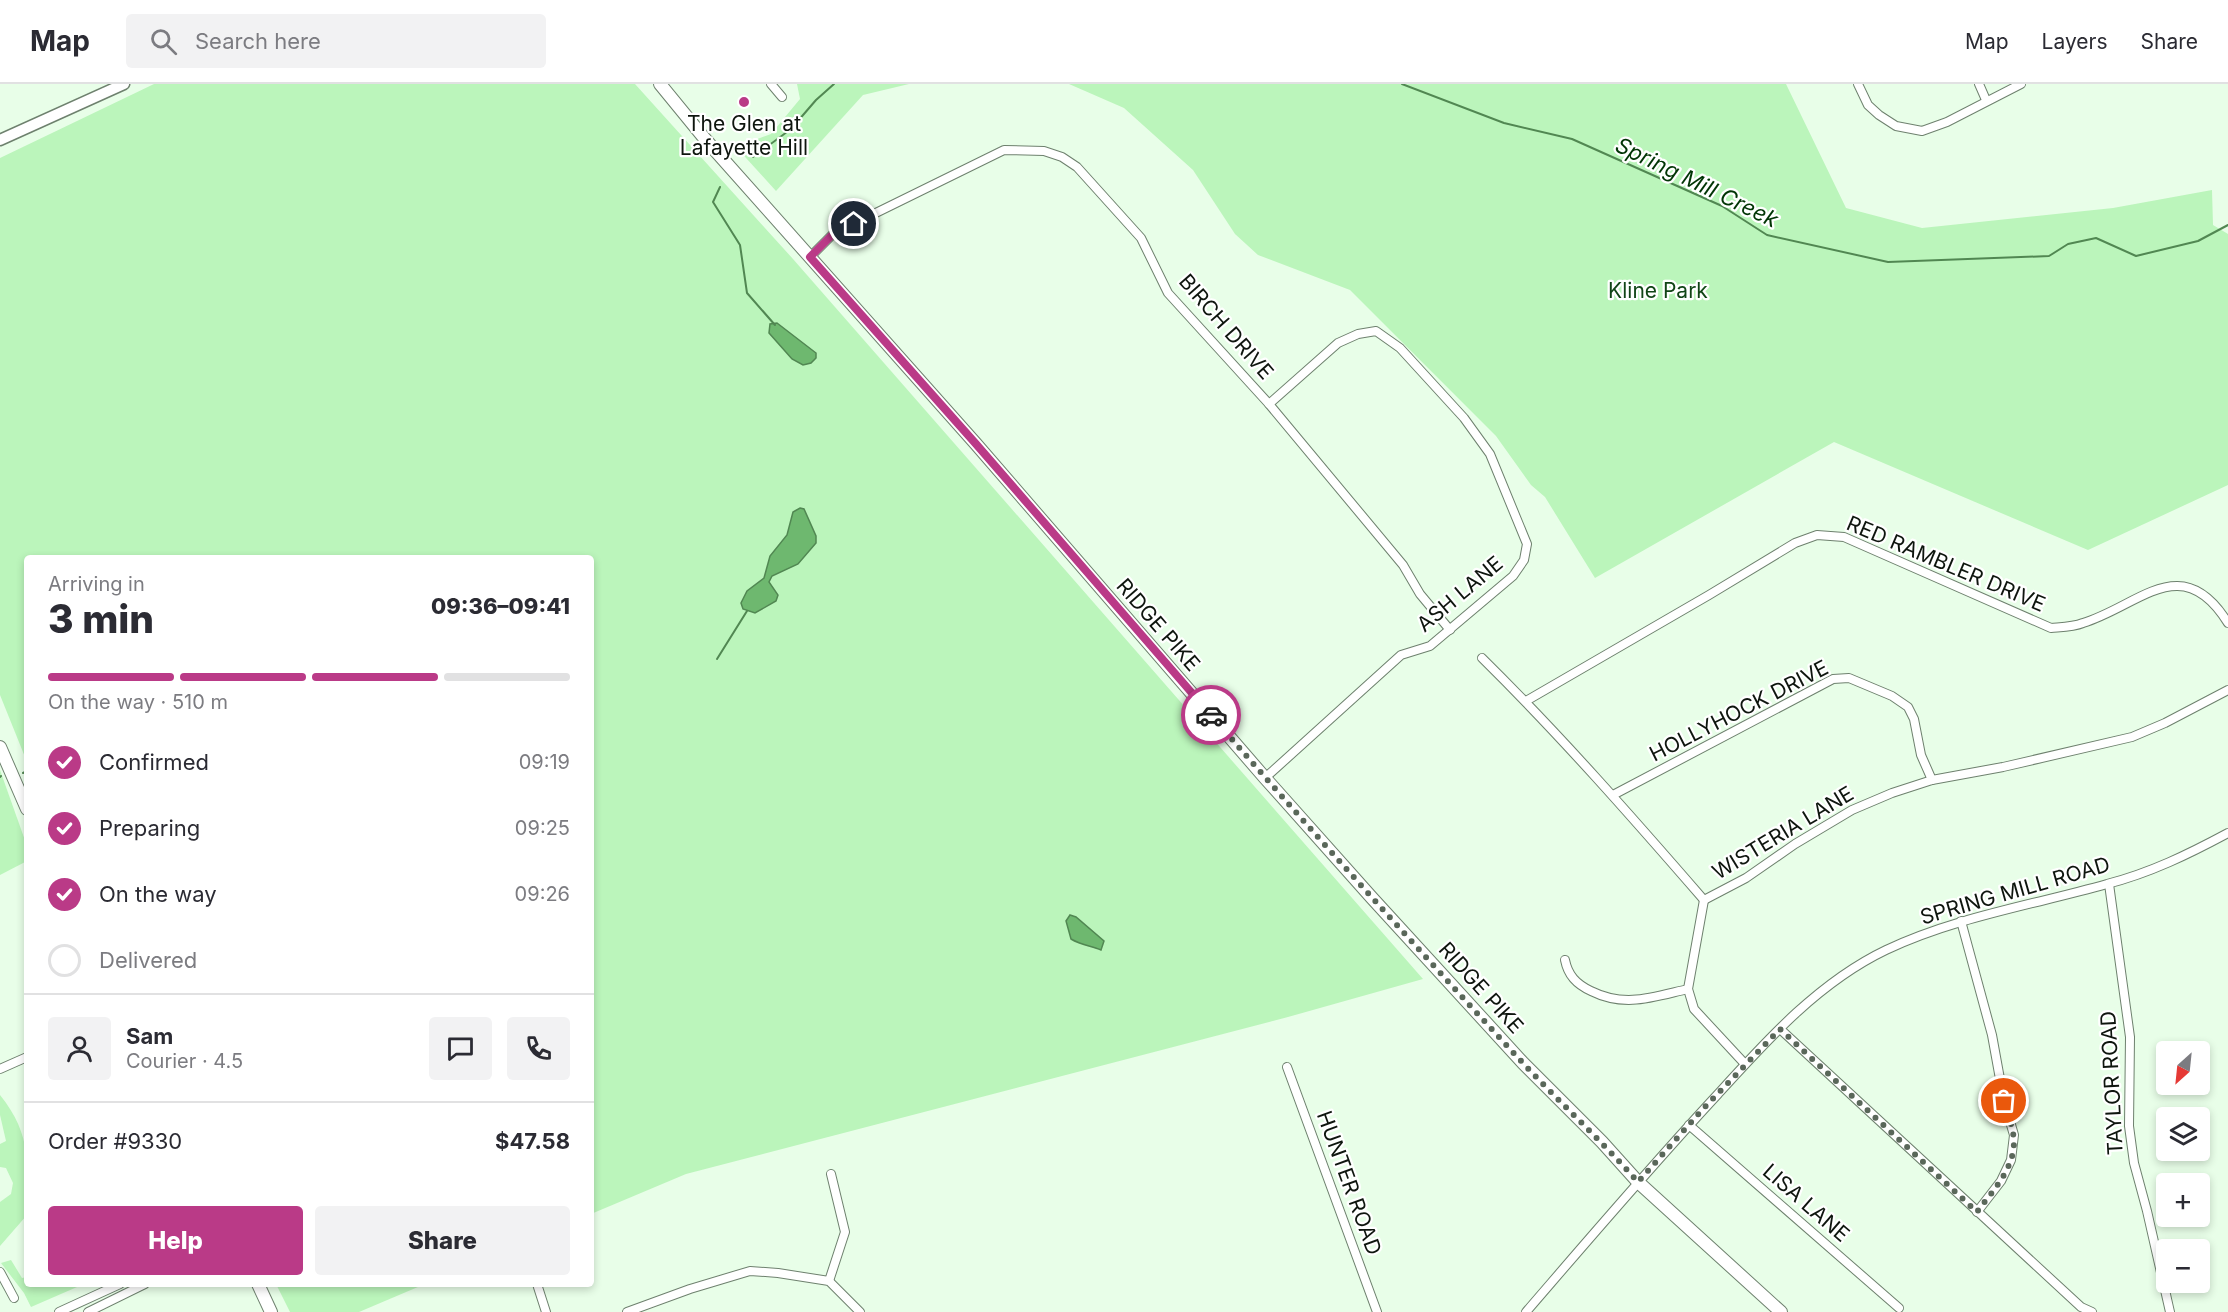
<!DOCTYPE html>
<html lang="en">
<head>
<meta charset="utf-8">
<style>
	:root { --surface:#fff; --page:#f2f2f3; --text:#2b2b33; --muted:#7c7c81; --line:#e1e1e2; --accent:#ba3a87 }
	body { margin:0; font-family:Inter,sans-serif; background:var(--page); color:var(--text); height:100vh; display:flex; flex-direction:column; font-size:22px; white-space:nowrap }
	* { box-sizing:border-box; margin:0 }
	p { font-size:20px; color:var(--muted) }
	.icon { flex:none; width:33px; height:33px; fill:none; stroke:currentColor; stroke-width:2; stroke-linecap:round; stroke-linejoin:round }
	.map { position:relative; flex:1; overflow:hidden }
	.drawer { position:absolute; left:24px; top:471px; width:570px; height:732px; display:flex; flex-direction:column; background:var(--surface); border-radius:6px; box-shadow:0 3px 9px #0003 }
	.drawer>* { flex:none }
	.needle { width:39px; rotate:207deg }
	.fabs { position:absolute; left:2156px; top:957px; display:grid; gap:12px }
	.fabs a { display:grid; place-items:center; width:54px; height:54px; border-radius:6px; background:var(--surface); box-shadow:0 3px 9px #0003; font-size:30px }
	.pin { position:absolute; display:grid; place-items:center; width:51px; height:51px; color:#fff; margin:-26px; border:3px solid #fff; border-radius:50%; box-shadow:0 2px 6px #0007 }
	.courier { position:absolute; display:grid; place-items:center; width:60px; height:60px; margin:-30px; border:4px solid #ba3a87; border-radius:50%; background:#fff; color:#222; box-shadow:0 2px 8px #0007 }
	.head em { font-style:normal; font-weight:800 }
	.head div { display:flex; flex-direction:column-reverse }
	.head { display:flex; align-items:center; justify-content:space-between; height:102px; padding:0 24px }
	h1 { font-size:39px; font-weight:800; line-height:45px }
	.bar { display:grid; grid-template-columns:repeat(4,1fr); gap:9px 6px; align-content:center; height:72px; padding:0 24px }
	.bar i { height:8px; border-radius:4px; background:var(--line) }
	.bar .current { background:var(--accent) }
	.bar p { grid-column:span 4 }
	.line { display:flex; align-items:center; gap:15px; padding:0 24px; border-top:2px solid var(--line) }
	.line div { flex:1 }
	.round { display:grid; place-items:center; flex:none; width:63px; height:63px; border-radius:6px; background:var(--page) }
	ol { padding:0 24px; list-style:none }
	li { display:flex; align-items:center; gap:18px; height:66px }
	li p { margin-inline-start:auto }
	li .icon { padding:6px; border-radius:50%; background:var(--accent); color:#fff; stroke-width:4 }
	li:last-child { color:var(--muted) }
	li i { width:33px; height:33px; border:3px solid var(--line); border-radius:50% }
	.cta { display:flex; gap:12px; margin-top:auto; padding:12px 24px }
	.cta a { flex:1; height:69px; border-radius:6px; background:var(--accent); color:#fff; font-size:24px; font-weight:800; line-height:69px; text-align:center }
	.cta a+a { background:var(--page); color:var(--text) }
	header { display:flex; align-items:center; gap:36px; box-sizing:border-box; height:84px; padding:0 30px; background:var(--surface); border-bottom:2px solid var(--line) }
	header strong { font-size:28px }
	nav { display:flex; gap:33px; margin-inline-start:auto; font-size:21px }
	.search { width:420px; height:54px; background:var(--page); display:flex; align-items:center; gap:15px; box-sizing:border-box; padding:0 21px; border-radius:6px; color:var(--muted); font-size:22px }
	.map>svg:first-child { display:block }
</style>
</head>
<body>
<header>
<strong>Map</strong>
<div class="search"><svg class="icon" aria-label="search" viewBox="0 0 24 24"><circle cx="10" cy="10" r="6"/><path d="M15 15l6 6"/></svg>Search here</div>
<nav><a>Map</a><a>Layers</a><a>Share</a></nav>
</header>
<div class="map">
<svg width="2228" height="1228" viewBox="0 0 2228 1228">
	<rect width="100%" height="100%" fill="#e8fee8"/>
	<g fill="#bbf5bb">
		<path d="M 154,0 L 635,0 L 793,175 L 1423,895 L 1288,933 L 686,1090 L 591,1130 L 591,474 L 27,474 L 27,678 L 0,611 L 0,74 Z"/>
		<path d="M 797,0 L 909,0 L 863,11 L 776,107 L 736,63 L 771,50 L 800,15 Z"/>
		<path d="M 1069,0 L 1786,0 L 1846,124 L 1922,144 L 2113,124 L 2212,106 L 2213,141 L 2228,150 L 2228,401 L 2088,466 L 1834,358 L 1595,494 L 1545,413 L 1531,401 L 1496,352 L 1350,206 L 1258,171 L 1235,150 L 1193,86 L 1124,24 Z"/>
		<path d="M 0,686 L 27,762 L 27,777 L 0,791 Z"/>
		<path d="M 0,1011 C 33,1052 27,1081 27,1131 L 0,1162 L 0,1118 L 11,1110 L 13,1099 L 6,1084 L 0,1083 L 0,1060 L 6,1057 L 0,1031 Z"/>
		<path d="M 11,1176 L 22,1194 L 27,1193 L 27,1200 L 84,1200 L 31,1223 L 24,1209 L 1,1179 Z"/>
		<path d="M 276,1200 L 425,1200 L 359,1228 L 290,1228 Z"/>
	</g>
	<g fill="#6eb86f" stroke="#518752" stroke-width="1.5">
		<path d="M 777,239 L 816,269 L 816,274 L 811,279 L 803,281 L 792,275 L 769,249 L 770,240 Z"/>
		<path d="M 800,424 L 804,425 L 816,452 L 816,459 L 798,480 L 772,492 L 769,498 L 778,511 L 776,517 L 755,529 L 743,525 L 741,519 L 747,507 L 764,494 L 770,472 L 787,451 L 793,428 Z"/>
		<path d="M 1070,831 L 1076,833 L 1104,857 L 1101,866 C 1091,862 1081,861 1071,855 L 1066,837 Z"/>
	</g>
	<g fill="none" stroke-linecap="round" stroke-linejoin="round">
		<g stroke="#518752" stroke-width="2">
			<path d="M 1402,0 L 1504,39 L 1572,55 L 1722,122 L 1767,151 L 1888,178 L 2049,172 L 2068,160 L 2096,154 L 2136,172 L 2198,157 L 2228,141"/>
			<path d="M 753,73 L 791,45 L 816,16 L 834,0"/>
			<path d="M 720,103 L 713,118 L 740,161 L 747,209 L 775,241"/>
			<path d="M 717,575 L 747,527"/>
			<path d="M 23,689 L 27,687"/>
			<path d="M 0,693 L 1,692"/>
		</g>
		<defs>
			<g id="minor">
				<path d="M 771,0 L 782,13"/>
				<path d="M 1858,0 L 1868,21 L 1879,31 L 1896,42 L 1922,47 L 1947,38 L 2021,0"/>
				<path d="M 1979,0 L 1986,16"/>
				<path d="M 810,173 L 833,150 L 1004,66 L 1044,67 L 1062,73 L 1077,83 L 1141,154 L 1168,209 L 1269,320 L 1403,481 L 1420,510 L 1450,546"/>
				<path d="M 1482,574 C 1560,651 1632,733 1704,816"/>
				<path d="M 1526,617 L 1709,511 L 1795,459 L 1817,451 L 1844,453 L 2051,544 C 2063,543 2073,543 2083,539 C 2139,522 2182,465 2228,539"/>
				<path d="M 1265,694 L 1401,571 L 1430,562 L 1513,492 L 1524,476 L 1527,460 L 1490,370 L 1464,334 L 1400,264 L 1376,247 L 1358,250 L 1338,259 L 1269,320"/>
				<path d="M 1613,711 L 1833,595 L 1849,594 L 1892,612 L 1908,623 L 1914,635 L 1921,671 L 1932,696"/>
				<path d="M 2109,800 L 2130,953 L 2129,1042 L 2134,1079 L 2147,1127 L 2170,1228"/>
				<path d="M 1704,816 L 1746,794 L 1795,760 L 1852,726 L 1892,709 L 1932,696 L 2003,683 L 2132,653 L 2165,639 L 2228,606"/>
				<path d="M 1704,816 L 1688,905 L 1694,925 L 1745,980"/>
				<path d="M 1961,837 L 1992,951 L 2004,1017 L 2014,1051 L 2011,1076 L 2001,1097 L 1977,1128"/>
				<path d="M 1565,876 C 1568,891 1576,900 1591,907 C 1625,924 1653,913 1688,905"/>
				<path d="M 1780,945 L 2081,1223 L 2092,1228"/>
				<path d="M 1287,983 L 1377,1228"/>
				<path d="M 0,985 L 27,973"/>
				<path d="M 1689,1041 L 1899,1224"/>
				<path d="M 0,1188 L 14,1214"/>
				<path d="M 829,1197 L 845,1148 L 831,1090"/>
				<path d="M 537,1200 L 546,1228"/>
				<path d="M 59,1228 L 120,1200"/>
				<path d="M 88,1228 L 145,1200"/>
				<path d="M 627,1228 L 690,1205 L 750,1187 L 778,1189 L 829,1197 L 860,1228"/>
				<path d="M 1526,1228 C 1589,1155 1652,1081 1718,1010 C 1767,956 1819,898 1886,866 C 1956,833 2033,821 2107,800 C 2150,789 2189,770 2228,749"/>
			</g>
			<path id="secondary" d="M 0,56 L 124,0"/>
			<g id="primary">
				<path d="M 660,0 L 705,55 L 976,360 L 1265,694 L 1372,814 L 1523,979 L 1602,1058 L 1638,1098 L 1781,1228"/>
				<path d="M 0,663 L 27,725"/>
				<path d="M 258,1200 L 271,1228"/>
			</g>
		</defs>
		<use href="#minor" stroke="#6e816e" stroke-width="10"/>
		<use href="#secondary" stroke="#6e816e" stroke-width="13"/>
		<use href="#primary" stroke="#6e816e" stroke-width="14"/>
		<use href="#minor" stroke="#fff" stroke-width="8"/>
		<use href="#secondary" stroke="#fff" stroke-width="10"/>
		<use href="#primary" stroke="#fff" stroke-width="12"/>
	</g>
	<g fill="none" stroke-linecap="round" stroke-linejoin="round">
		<path stroke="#5a675a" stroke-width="6" stroke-dasharray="0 10.8" d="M 1211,631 C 1312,748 1416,863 1521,977 C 1559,1018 1601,1056 1638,1098 L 1702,1026 L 1780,945 L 1977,1128 C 1994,1105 2019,1080 2013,1049 C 2011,1038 2007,1027 2004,1017"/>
		<path stroke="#ba3a87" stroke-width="8" d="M 854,140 L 833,150 L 810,173 L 976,360 L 1211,631"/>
	</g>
	<circle fill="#ba3a87" stroke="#fff" stroke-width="2" cx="744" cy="18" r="6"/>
	<g text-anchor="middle" stroke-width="4.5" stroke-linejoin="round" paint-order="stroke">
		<g font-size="21" fill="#0e150e" stroke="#fff">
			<text x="744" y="47">The Glen at<tspan x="744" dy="24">Lafayette Hill</tspan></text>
		</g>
		<g font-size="21" fill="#114516" stroke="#fff">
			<text x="1658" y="214">Kline Park</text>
		</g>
		<g font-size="21" fill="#0e150e" stroke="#fff">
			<text transform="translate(1226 243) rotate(49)" y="7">BIRCH DRIVE</text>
			<text transform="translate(1946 480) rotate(23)" y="7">RED RAMBLER DRIVE</text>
			<text transform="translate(1460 510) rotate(-40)" y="7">ASH LANE</text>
			<text transform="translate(1158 541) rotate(49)" y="7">RIDGE PIKE</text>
			<text transform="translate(1739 627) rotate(-27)" y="7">HOLLYHOCK DRIVE</text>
			<text transform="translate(1783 749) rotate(-31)" y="7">WISTERIA LANE</text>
			<text transform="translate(2015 807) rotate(-16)" y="7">SPRING MILL ROAD</text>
			<text transform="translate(1481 904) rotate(48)" y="7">RIDGE PIKE</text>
			<text transform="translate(2112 999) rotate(-93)" y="7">TAYLOR ROAD</text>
			<text transform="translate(1349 1099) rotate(70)" y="7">HUNTER ROAD</text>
			<text transform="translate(1806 1119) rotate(41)" y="7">LISA LANE</text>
		</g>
		<g font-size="22" font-style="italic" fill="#003504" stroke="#fff">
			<text transform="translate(1697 98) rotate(26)" y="8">Spring Mill Creek</text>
		</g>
	</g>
</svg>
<div class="fabs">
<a><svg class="needle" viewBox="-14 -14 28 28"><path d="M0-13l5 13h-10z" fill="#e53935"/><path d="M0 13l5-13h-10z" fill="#7c7c81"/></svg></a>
<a><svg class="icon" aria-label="layers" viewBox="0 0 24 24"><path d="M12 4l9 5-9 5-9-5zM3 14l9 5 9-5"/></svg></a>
<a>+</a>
<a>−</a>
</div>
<div class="pin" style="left:2004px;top:1017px;background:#ea580c"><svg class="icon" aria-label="bag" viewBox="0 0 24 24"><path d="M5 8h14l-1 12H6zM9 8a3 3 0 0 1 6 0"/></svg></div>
<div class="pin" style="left:854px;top:140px;background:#1f2937"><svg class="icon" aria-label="home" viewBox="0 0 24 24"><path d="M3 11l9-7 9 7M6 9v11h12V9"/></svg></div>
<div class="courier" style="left:1211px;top:631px"><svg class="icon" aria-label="car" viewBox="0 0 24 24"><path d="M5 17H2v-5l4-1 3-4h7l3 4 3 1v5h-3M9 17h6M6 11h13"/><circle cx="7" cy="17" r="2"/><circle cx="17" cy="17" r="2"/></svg></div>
<section class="drawer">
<div class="head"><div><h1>3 min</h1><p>Arriving in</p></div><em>09:36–09:41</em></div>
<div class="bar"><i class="current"></i><i class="current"></i><i class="current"></i><i></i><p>On the way · 510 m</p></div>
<ol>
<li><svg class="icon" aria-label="check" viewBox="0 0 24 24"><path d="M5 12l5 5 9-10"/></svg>Confirmed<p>09:19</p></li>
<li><svg class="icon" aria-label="check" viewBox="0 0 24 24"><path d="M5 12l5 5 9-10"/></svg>Preparing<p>09:25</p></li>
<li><svg class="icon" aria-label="check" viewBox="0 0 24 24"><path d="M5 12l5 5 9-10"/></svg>On the way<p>09:26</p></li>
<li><i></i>Delivered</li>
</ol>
<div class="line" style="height:108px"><a class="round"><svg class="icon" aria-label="person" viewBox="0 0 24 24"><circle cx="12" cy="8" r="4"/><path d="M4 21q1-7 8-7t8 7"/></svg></a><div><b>Sam</b><p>Courier · 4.5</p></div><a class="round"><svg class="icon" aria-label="chat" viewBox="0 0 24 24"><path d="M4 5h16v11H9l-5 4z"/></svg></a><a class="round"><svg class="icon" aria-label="phone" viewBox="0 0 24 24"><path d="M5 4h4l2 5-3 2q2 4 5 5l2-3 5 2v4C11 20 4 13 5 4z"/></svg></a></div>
<div class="line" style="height:78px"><div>Order #9330</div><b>$47.58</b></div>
<div class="cta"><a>Help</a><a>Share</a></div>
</section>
</div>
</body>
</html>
